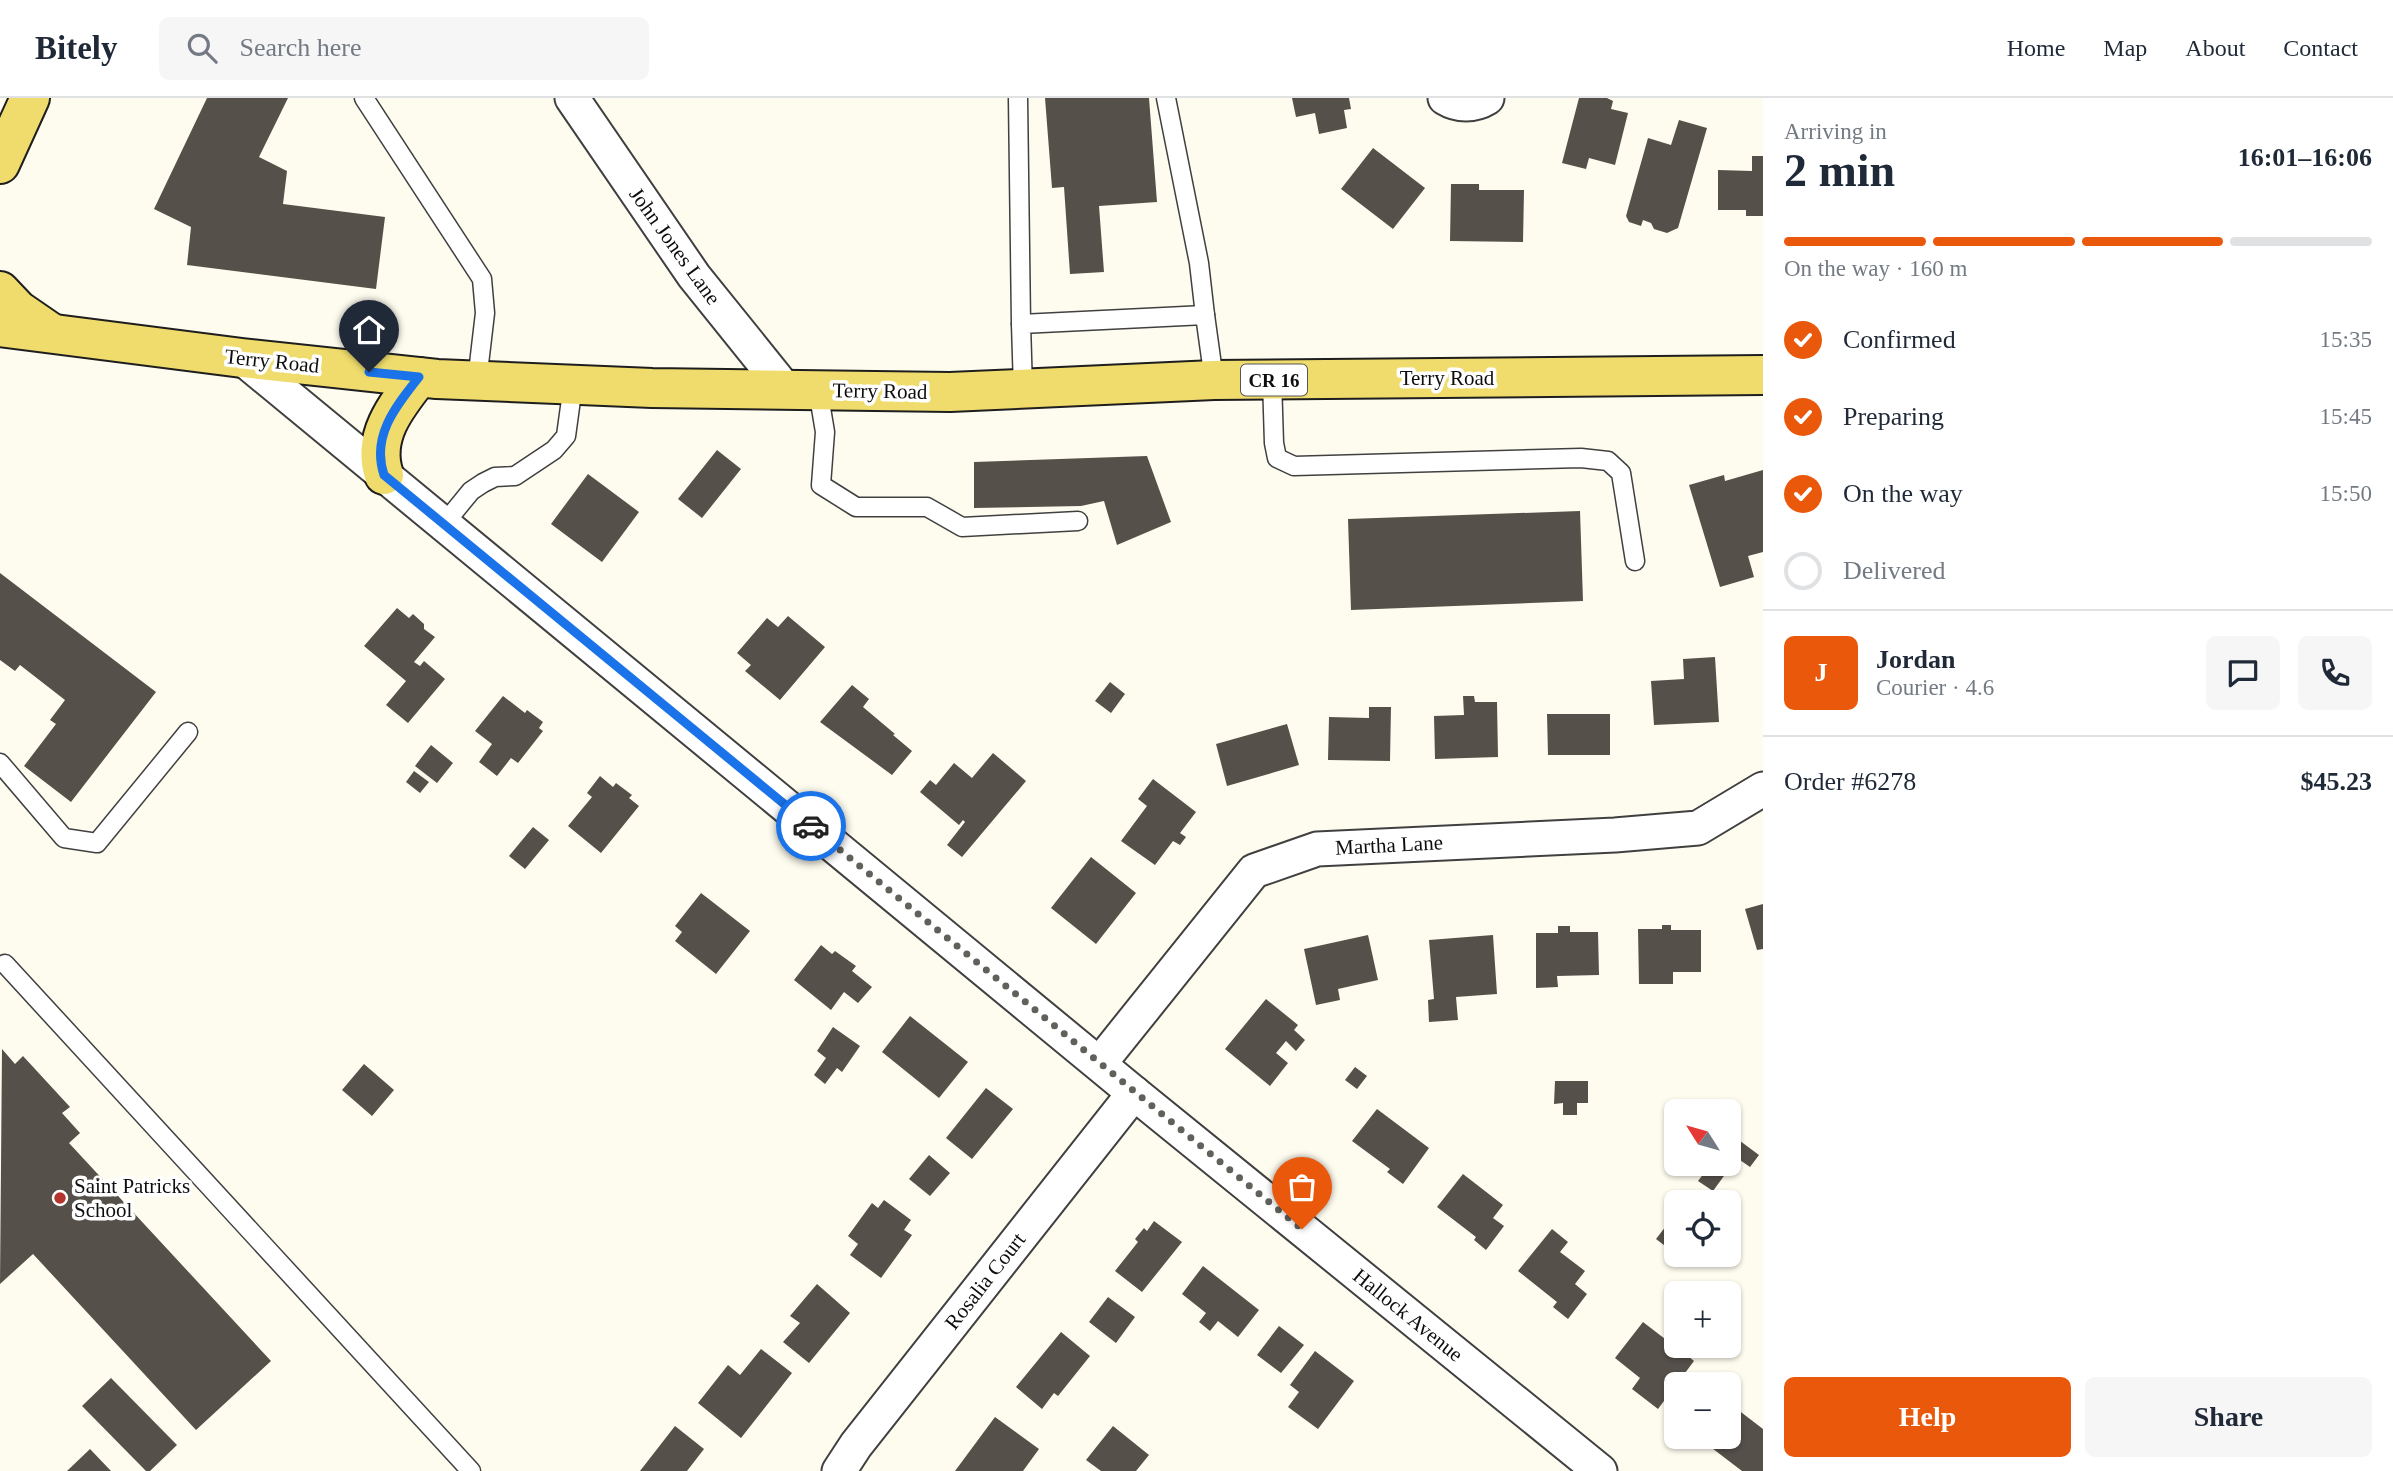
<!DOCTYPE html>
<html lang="en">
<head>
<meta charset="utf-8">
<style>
	:root { --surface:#fff; --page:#f6f6f7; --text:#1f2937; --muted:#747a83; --line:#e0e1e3; --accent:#ea580c }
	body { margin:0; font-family:Georgia,serif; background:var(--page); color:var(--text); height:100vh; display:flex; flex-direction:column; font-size:26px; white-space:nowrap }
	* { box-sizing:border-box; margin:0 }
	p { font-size:23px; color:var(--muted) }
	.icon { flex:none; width:38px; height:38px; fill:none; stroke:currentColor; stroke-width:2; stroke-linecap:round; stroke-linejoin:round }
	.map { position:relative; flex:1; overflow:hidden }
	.sheet { display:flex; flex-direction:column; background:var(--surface); width:630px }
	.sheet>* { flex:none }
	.needle { width:46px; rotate:307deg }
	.fabs { position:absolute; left:1664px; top:1001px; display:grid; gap:14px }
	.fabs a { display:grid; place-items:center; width:77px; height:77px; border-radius:10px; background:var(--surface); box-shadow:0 2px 5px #0004; font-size:35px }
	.pin { position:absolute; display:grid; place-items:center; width:60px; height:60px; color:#fff; margin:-72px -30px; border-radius:50% 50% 50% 0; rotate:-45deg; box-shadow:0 0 7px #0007 }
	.pin .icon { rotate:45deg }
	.courier { position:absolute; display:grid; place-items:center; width:70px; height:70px; margin:-35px; border:5px solid #1a73e8; border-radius:50%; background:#fff; color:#222; box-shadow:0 2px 9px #0007 }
	.summary em { font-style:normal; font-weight:600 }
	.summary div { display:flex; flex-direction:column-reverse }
	.summary { display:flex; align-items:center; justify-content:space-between; height:119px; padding:0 21px }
	h1 { font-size:46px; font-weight:600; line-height:52px }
	.bar { display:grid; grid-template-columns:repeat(4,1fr); gap:10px 7px; align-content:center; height:84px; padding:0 21px }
	.bar i { height:9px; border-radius:5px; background:var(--line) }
	.bar .selected { background:var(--accent) }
	.bar p { grid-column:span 4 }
	.line { display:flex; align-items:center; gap:18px; padding:0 21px; border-top:2px solid var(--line) }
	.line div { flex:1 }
	.round { display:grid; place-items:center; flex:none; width:74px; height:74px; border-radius:10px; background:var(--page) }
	ol { padding:0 21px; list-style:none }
	li { display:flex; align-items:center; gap:21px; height:77px }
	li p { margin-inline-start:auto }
	li .icon { padding:7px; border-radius:50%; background:var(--accent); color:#fff; stroke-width:4 }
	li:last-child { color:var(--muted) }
	li i { width:38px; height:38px; border:4px solid var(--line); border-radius:50% }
	.button { display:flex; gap:14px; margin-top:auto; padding:14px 21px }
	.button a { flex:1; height:80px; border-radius:10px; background:var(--accent); color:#fff; font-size:28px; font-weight:600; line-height:80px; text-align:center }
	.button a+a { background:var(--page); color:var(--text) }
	header { display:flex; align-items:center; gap:42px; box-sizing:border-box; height:98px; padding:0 35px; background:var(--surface); border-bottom:2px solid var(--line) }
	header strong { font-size:33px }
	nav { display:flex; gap:38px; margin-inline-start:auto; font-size:24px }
	.search { width:490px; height:63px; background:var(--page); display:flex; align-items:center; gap:18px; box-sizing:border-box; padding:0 24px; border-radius:10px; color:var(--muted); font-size:26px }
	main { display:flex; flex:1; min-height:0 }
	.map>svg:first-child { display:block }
</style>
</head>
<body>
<header>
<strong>Bitely</strong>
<div class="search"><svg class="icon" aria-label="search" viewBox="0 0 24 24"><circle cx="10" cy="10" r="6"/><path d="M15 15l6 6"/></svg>Search here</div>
<nav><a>Home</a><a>Map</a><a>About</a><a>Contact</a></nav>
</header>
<main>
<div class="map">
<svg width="1763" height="1373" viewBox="0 0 1763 1373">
	<rect width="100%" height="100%" fill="#fefcef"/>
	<g fill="#55504a">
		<path d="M 207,0 L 288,0 L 259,59 L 287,73 L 283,106 L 385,119 L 376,191 L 187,167 L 191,129 L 154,111 Z"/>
		<path d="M 1045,0 L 1149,0 L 1157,104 L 1099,108 L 1104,174 L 1070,176 L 1064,89 L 1052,90 Z"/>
		<path d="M 1292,0 L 1349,0 L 1351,11 L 1344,12 L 1347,30 L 1319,36 L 1315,15 L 1296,19 Z"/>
		<path d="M 1579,0 L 1607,0 L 1613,3 L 1611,11 L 1628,15 L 1615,67 L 1589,60 L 1586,71 L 1562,65 Z"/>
		<path d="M 1679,22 L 1707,30 L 1678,130 L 1667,135 L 1654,131 L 1651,125 L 1643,122 L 1641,128 L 1629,124 L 1626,118 L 1648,40 L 1671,47 Z"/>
		<path d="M 1373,50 L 1425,90 L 1393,131 L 1341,91 Z"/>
		<path d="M 1752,58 L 1763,58 L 1763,118 L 1746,118 L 1746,112 L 1718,112 L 1718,72 L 1752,73 Z"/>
		<path d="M 1451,86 L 1479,86 L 1479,92 L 1524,92 L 1523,144 L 1450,143 Z"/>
		<path d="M 717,352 L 741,371 L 702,420 L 678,401 Z"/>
		<path d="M 1147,358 L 1171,424 L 1117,447 L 1104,403 L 1081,408 L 974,410 L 974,364 Z"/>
		<path d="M 1763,372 L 1763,454 L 1748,458 L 1754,479 L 1720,489 L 1689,387 L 1724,377 L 1725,383 Z"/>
		<path d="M 588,376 L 639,414 L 602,464 L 551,426 Z"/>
		<path d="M 1580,413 L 1583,503 L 1351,512 L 1348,421 Z"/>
		<path d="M 0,475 L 156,594 L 71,704 L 24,668 L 56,626 L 50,622 L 65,602 L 20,567 L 15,573 L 0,562 Z"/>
		<path d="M 397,510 L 409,520 L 413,516 L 424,526 L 424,531 L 435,539 L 414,564 L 420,568 L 424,563 L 445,581 L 408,625 L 386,607 L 406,583 L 364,548 Z"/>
		<path d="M 788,518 L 825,549 L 780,602 L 745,573 L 751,567 L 737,555 L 767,520 L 778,529 Z"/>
		<path d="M 1715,559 L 1719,624 L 1654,627 L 1651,583 L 1684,581 L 1683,561 Z"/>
		<path d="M 1110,584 L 1125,596 L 1111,615 L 1095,603 Z"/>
		<path d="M 852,587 L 869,601 L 863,609 L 895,636 L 893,637 L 912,653 L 892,677 L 820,624 Z"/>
		<path d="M 503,598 L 525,615 L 527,612 L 543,624 L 539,630 L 543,633 L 518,665 L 511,660 L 497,678 L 479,664 L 492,646 L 475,633 Z"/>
		<path d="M 1463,598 L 1474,598 L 1475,604 L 1497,604 L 1498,659 L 1435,661 L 1434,618 L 1464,617 Z"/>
		<path d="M 1369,609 L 1391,609 L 1390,663 L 1328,662 L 1329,619 L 1369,620 Z"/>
		<path d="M 1547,616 L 1610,616 L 1610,657 L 1548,657 Z"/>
		<path d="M 1287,626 L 1299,667 L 1227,688 L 1216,646 Z"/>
		<path d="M 431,647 L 453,665 L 437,685 L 415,668 Z"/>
		<path d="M 993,655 L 1026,683 L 962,759 L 947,747 L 965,724 L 963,722 L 959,727 L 920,694 L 930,682 L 936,687 L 954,665 L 972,680 Z"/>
		<path d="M 414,673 L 429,684 L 420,695 L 406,684 Z"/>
		<path d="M 600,678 L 613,689 L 616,685 L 632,697 L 629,700 L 639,708 L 601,755 L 568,728 L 592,699 L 587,695 Z"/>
		<path d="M 1153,681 L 1196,714 L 1180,735 L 1186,739 L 1180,747 L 1173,743 L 1155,767 L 1121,743 L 1147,708 L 1138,701 Z"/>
		<path d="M 533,729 L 549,742 L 525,771 L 509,758 Z"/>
		<path d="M 1091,759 L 1136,795 L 1096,846 L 1051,810 Z"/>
		<path d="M 701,795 L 750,833 L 716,876 L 675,843 L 682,834 L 675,828 Z"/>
		<path d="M 1763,806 L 1763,851 L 1757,852 L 1745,811 Z"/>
		<path d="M 1662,827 L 1671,827 L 1671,832 L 1701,832 L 1701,874 L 1673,874 L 1673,886 L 1639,886 L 1638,831 L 1662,831 Z"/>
		<path d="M 1558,828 L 1570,828 L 1570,834 L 1598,834 L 1599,877 L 1557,878 L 1558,889 L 1536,890 L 1536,835 L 1558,835 Z"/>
		<path d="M 1368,837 L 1378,882 L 1338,891 L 1340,902 L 1316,907 L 1304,851 Z"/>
		<path d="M 1493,837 L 1497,896 L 1456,899 L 1458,922 L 1429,924 L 1428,902 L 1434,901 L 1429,842 Z"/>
		<path d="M 821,847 L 832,856 L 835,853 L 856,868 L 852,873 L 872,889 L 858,905 L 844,894 L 831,912 L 794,882 Z"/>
		<path d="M 1266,901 L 1298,927 L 1294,932 L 1305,942 L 1296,953 L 1286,943 L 1276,955 L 1288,965 L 1270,988 L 1225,951 Z"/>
		<path d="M 910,918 L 968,964 L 939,1000 L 882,954 Z"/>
		<path d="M 833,929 L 860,948 L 842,974 L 837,970 L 825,986 L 814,977 L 826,960 L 817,953 Z"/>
		<path d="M 2,951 L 15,966 L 23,958 L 70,1009 L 62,1015 L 80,1035 L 69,1045 L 271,1263 L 196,1332 L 33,1156 L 0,1186 Z"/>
		<path d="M 364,966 L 394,992 L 372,1018 L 342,992 Z"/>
		<path d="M 1355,969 L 1367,978 L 1357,991 L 1345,982 Z"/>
		<path d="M 1555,983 L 1588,983 L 1588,1005 L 1577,1005 L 1577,1017 L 1563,1017 L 1563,1005 L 1554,1006 Z"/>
		<path d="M 986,990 L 1013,1011 L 972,1061 L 946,1040 Z"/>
		<path d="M 1377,1011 L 1429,1050 L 1403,1086 L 1387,1074 L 1390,1071 L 1352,1043 Z"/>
		<path d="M 1732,1037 L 1759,1057 L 1750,1069 L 1737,1060 L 1713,1093 L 1698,1083 L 1711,1066 L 1729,1066 L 1729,1041 Z"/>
		<path d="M 929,1057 L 950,1075 L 930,1098 L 909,1081 Z"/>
		<path d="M 1463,1076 L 1503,1107 L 1493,1120 L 1504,1128 L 1486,1152 L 1474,1142 L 1476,1139 L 1437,1109 Z"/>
		<path d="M 1694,1092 L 1711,1104 L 1685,1104 Z"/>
		<path d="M 884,1102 L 911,1122 L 904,1132 L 912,1137 L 881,1180 L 850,1157 L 858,1146 L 848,1138 L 872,1105 L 878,1110 Z"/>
		<path d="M 1676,1115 L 1676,1157 L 1698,1157 L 1690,1167 L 1656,1141 Z"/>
		<path d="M 1154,1123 L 1182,1144 L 1142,1194 L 1115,1173 L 1138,1144 L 1135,1141 L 1144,1130 L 1147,1133 Z"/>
		<path d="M 1552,1131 L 1568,1144 L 1560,1154 L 1585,1173 L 1575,1186 L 1587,1196 L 1568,1221 L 1553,1209 L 1557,1204 L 1518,1173 Z"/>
		<path d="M 1203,1168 L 1259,1212 L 1238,1239 L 1218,1223 L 1210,1233 L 1199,1224 L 1206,1215 L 1182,1196 Z"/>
		<path d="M 817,1186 L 850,1215 L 809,1265 L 783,1244 L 800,1225 L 790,1218 Z"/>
		<path d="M 1108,1199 L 1135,1219 L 1116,1245 L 1089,1224 Z"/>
		<path d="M 1643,1224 L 1669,1244 L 1673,1240 L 1676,1243 L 1676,1248 L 1684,1248 L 1681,1252 L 1694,1263 L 1658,1311 L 1632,1291 L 1640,1280 L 1615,1260 Z"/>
		<path d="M 1279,1228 L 1304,1247 L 1281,1275 L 1257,1257 Z"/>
		<path d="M 1061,1234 L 1090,1258 L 1058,1298 L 1054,1295 L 1042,1311 L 1016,1289 Z"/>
		<path d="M 761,1251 L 792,1275 L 741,1340 L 698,1305 L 728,1267 L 740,1277 Z"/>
		<path d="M 1315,1253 L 1354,1283 L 1318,1331 L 1288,1309 L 1299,1294 L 1290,1287 Z"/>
		<path d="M 111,1280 L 177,1347 L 150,1373 L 146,1373 L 82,1308 Z"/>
		<path d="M 1733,1308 L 1763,1331 L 1763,1373 L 1742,1373 L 1704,1344 L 1709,1339 L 1729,1339 L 1729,1312 Z"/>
		<path d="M 995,1319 L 1039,1351 L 1023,1373 L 955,1373 Z"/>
		<path d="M 675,1328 L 704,1351 L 687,1373 L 640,1373 Z"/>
		<path d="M 1113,1328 L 1149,1357 L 1136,1373 L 1101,1373 L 1086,1362 Z"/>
		<path d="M 90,1351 L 111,1373 L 67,1373 Z"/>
	</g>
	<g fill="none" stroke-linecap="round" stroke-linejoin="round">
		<defs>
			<g id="lane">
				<path d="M 364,0 L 482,181 L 485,215 L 477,283"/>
				<path d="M 1018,0 L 1021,226"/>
				<path d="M 1166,0 L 1199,165 L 1205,217"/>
				<path d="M 1272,282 L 1274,345 L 1277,360 L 1294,368 L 1581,360 L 1608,363 L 1621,375 L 1635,463"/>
				<path d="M 1023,291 L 1021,226 L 1205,217 L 1214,282"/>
				<path d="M 818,292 L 825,334 L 821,387 L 856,409 L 927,409 L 962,429 L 1078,423"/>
				<path d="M 444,426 L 471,393 L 483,385 L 495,379 L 515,378 L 554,352 L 566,338 L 573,287"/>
				<path d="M 0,665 L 64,740 L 97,745 L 188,634"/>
				<path d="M 5,866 L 471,1373"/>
			</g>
			<g id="street">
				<path d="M 572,0 L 694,178 L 785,291"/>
				<path d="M 1445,0 C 1458,8 1474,8 1487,0"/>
				<path d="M 242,260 L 1134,995 L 1600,1373"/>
				<path d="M 1100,965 L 1254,773 L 1317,751 L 1615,737 L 1698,730 L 1763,691"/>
				<path d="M 839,1373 L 856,1347 L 1134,995"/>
			</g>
			<g id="primary">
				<path d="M 0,66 L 30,0"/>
				<path d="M 0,193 L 18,212 L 50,234"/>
				<path d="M 0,229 L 242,260 L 437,281 L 652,290 L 950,294 L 1214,282 L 1763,277"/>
				<path d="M 384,377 C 371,339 396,308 419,279"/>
			</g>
		</defs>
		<use href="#lane" stroke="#404040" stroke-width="21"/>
		<use href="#street" stroke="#404040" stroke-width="37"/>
		<use href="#primary" stroke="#1e1e1e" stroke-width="42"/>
		<use href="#lane" stroke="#fff" stroke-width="18"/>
		<use href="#street" stroke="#fff" stroke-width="33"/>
		<use href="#primary" stroke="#efdc6d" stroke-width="38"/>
	</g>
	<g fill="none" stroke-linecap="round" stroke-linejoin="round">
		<path stroke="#61615c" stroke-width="7" stroke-dasharray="0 12.6" d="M 811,728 L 1302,1131"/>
		<path stroke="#1a73e8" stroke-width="9" d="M 369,274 L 419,279 C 396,308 371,338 384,377 L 811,728"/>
	</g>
	<circle fill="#b4352e" stroke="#fff" stroke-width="2.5" cx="60" cy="1100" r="7"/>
	<g text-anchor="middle" stroke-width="7" stroke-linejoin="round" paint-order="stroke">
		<rect fill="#fff" stroke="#565656" stroke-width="2" x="1241" y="266.5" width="66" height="31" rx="5"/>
		<g font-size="19" font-weight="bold" fill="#0d0d0d">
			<text x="1274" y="289">CR 16</text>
		</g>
		<g font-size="21" fill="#0d0d0d" stroke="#fff">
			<text transform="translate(675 148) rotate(54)" y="7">John Jones Lane</text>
			<text transform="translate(272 263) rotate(6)" y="7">Terry Road</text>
			<text x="1447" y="287">Terry Road</text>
			<text transform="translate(880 293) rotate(1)" y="7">Terry Road</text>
			<text transform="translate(1389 747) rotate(-3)" y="7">Martha Lane</text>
			<text transform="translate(985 1183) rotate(-52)" y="7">Rosalia Court</text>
			<text transform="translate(1408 1217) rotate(39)" y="7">Hallock Avenue</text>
		</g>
		<g font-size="21" fill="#0d0d0d" stroke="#fff" text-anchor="start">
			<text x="74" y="1095">Saint Patricks<tspan x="74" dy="24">School</tspan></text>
		</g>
	</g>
</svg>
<div class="fabs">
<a><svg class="needle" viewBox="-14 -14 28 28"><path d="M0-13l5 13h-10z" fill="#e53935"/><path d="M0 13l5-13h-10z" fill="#747a83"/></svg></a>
<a><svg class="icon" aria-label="locate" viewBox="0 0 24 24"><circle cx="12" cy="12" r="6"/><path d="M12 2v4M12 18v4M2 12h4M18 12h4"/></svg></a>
<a>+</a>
<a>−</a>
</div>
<div class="pin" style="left:1302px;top:1131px;background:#ea580c"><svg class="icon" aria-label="bag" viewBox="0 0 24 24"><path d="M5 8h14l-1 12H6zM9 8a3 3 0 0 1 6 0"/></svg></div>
<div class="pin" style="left:369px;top:274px;background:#1f2937"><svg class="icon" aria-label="home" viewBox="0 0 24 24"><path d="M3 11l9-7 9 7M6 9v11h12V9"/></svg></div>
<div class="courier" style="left:811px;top:728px"><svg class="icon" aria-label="car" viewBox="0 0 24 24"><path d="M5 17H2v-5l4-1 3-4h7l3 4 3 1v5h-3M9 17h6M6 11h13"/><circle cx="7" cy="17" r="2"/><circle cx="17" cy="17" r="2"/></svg></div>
</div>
<section class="sheet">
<div class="summary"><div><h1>2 min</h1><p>Arriving in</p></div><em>16:01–16:06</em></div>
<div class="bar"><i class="selected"></i><i class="selected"></i><i class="selected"></i><i></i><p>On the way · 160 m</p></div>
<ol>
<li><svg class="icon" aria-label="check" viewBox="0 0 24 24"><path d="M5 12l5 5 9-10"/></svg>Confirmed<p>15:35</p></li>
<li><svg class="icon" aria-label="check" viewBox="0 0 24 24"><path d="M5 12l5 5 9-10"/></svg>Preparing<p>15:45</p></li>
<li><svg class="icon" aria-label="check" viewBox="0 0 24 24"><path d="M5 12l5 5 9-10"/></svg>On the way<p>15:50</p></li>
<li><i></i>Delivered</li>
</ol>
<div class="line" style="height:126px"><b class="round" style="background:var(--accent);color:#fff">J</b><div><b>Jordan</b><p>Courier · 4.6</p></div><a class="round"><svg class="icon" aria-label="chat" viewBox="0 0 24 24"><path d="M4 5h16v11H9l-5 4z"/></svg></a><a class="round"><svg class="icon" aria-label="phone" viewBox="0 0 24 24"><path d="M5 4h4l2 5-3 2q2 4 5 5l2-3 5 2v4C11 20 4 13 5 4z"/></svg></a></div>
<div class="line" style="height:91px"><div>Order #6278</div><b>$45.23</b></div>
<div class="button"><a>Help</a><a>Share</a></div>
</section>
</main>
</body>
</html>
